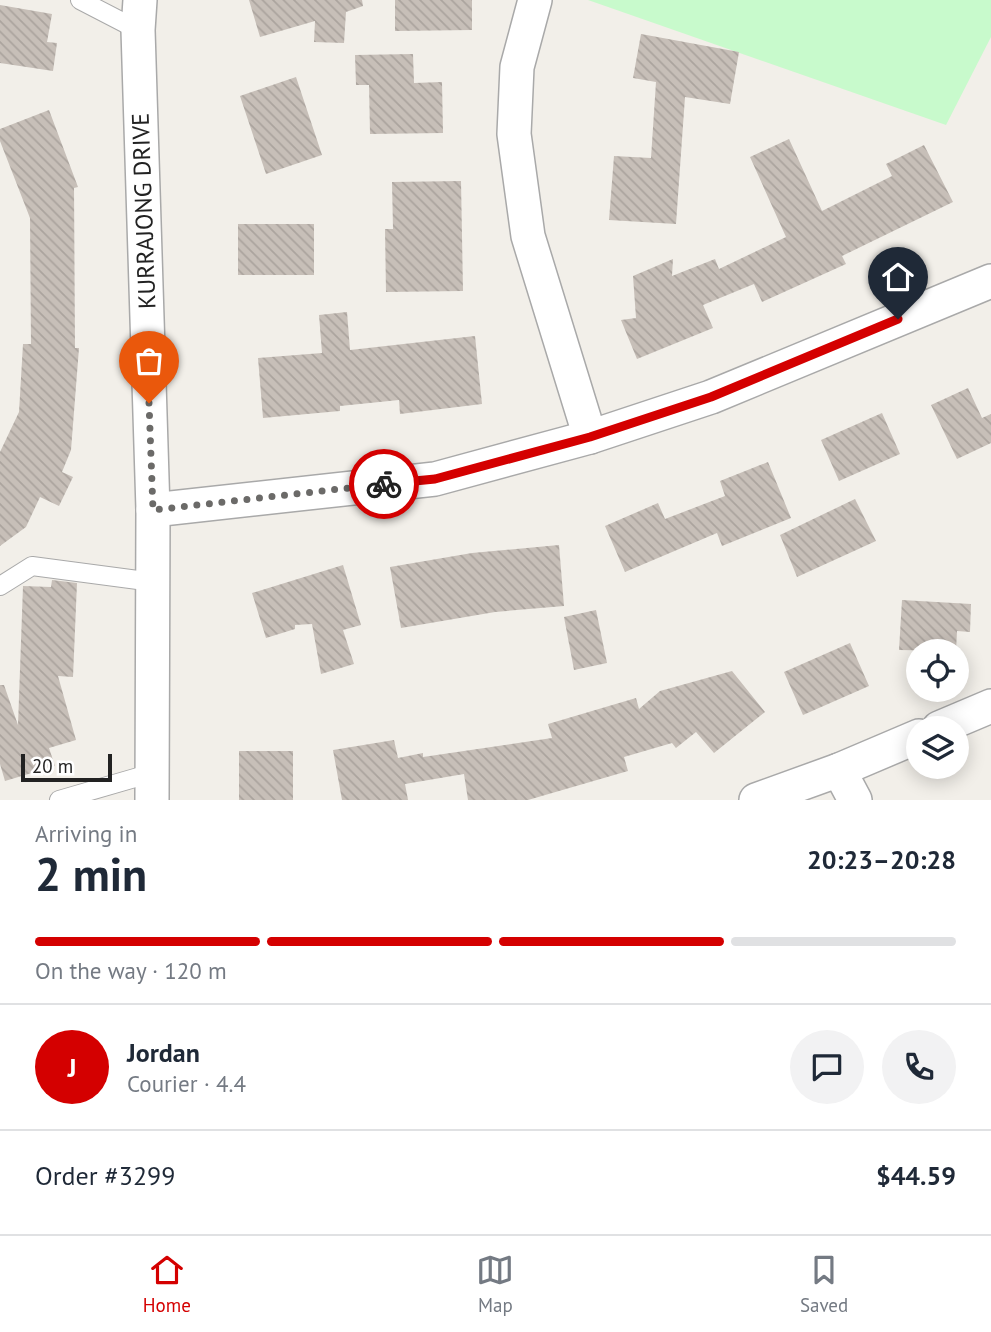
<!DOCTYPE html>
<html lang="en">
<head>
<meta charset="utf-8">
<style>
	:root { --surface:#fff; --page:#f2f2f3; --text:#1f2937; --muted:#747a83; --line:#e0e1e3; --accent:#d40000 }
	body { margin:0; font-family:"PT Sans",sans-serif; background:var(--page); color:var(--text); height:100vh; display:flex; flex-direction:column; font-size:26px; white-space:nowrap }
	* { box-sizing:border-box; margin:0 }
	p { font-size:23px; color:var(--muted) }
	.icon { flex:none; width:38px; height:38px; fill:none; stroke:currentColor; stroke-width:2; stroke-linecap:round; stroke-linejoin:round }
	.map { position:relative; height:800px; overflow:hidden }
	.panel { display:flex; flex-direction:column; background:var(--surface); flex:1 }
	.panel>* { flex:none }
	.tools { position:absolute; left:906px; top:639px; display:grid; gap:14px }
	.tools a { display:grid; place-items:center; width:63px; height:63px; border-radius:50%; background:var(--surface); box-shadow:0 4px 18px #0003; font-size:35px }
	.scale { position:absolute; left:21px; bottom:18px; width:91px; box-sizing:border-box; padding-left:7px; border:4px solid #222; border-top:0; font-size:19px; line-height:24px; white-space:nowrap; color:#222; -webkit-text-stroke:5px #fff; paint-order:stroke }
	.pin { position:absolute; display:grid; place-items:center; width:60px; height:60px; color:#fff; margin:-72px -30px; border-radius:50% 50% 50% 0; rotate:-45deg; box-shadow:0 0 7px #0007 }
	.pin .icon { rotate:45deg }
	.courier { position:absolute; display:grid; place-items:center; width:70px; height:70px; margin:-35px; border:5px solid #d40000; border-radius:50%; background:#fff; color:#222; box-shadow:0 2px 9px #0007 }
	.summary em { font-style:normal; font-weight:800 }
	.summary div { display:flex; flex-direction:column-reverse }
	.summary { display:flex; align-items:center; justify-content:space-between; height:119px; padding:0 35px }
	h1 { font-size:46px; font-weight:800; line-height:52px }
	.bar { display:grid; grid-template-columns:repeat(4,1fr); gap:10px 7px; align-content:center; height:84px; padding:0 35px }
	.bar i { height:9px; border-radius:5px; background:var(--line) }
	.bar .selected { background:var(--accent) }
	.bar p { grid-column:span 4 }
	.line { display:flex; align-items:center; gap:18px; padding:0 35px; border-top:2px solid var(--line) }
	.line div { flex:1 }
	.round { display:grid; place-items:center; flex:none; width:74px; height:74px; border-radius:37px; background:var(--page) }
	.tabs { display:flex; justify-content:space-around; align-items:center; height:98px; border-top:2px solid var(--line); background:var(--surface); font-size:19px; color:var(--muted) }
	.tabs a { display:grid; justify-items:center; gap:4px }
	.tabs .selected { color:var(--accent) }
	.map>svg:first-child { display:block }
</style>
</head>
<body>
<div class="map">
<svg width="991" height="800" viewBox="0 0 991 800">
	<defs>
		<pattern id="building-back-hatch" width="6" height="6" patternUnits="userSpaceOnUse" patternTransform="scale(1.75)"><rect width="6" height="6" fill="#c7bfb8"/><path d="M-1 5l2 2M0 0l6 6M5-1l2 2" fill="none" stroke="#aba49e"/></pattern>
	</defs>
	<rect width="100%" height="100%" fill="#f2efe9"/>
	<path fill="#c8facc" d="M 588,0 L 991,0 L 991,37 L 946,125 Z"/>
	<g fill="url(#building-back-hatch)">
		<path d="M 249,0 L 362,0 L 363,6 L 346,12 L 344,43 L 314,42 L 315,21 L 260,37 Z"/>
		<path d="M 395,0 L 472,0 L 472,30 L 395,31 Z"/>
		<path d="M 0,5 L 52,14 L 47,42 L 57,43 L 53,71 L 0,63 Z"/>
		<path d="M 641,34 L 739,52 L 730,104 L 685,97 L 676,224 L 609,220 L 614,156 L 651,158 L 656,82 L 633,78 Z"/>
		<path d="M 413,54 L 414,83 L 442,82 L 443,133 L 370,134 L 369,85 L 356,85 L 355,55 Z"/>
		<path d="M 296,77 L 322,155 L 266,174 L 240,96 Z"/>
		<path d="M 49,110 L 78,187 L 74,188 L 75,348 L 79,348 L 71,450 L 62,472 L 73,477 L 59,506 L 40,497 L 26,527 L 0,546 L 0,452 L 19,412 L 23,344 L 31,344 L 30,218 L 0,141 L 0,129 Z"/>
		<path d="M 789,139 L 822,211 L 892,176 L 886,164 L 924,145 L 953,202 L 842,256 L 846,264 L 762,302 L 754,284 L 703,305 L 713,328 L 637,359 L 621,320 L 636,318 L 633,276 L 673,259 L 672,276 L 715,259 L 719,269 L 786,237 L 750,157 Z"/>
		<path d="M 461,181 L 463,291 L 386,292 L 385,229 L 393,229 L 392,182 Z"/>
		<rect x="238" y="224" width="76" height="51"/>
		<path d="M 347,312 L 350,350 L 475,336 L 482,404 L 400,414 L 399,400 L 340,406 L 340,411 L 263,418 L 258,358 L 322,353 L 319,315 Z"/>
		<path d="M 968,388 L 982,418 L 991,414 L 991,443 L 957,459 L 931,405 Z"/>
		<path d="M 882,413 L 900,454 L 839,481 L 821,440 Z"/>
		<path d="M 768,462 L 791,518 L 722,546 L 717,533 L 625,572 L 605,526 L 658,503 L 665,519 L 725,496 L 720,481 Z"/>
		<path d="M 855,499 L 876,541 L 797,577 L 780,535 Z"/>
		<path d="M 559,545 L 564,606 L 495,612 L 401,628 L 390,567 L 472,553 Z"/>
		<path d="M 343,565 L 361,625 L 343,630 L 354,664 L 321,674 L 312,624 L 295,625 L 295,629 L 266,638 L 252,593 Z"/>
		<path d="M 52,580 L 77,583 L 73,677 L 58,676 L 76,740 L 49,748 L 55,766 L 5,781 L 0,764 L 0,685 L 4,685 L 18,725 L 23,586 L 51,587 Z"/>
		<path d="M 902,600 L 971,604 L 970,632 L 957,631 L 956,651 L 899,650 Z"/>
		<path d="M 596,610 L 607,663 L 574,670 L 564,617 Z"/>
		<path d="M 850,643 L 869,686 L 803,715 L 784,672 Z"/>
		<path d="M 732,671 L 765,712 L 714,753 L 696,732 L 676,748 L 672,743 L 624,757 L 628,771 L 528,800 L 468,800 L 464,774 L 405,784 L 408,800 L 342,800 L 333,750 L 394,740 L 398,758 L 423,753 L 423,757 L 552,738 L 548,724 L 636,698 L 639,709 L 660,691 Z"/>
		<rect x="239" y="751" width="54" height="49"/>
	</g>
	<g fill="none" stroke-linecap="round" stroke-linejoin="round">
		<defs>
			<g id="lane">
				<path d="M 80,0 L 138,30"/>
				<path d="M 0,586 L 32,566 L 153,582"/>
				<path d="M 59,800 L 152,773"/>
			</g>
			<g id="street">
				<path d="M 140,0 L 138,30 L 153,510 L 152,800"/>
				<path d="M 535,0 L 517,67 L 514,134 L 528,236 L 590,437"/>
				<path d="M 153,510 L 435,479 L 590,437 L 711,397 L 991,281"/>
				<path d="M 939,728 L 991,706"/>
				<path d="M 839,770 L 855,800"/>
				<path d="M 756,800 L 839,770 L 919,736"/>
			</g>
		</defs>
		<use href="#lane" stroke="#a9a9a9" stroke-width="20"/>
		<use href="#street" stroke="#a9a9a9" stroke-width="36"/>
		<use href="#lane" stroke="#fff" stroke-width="18"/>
		<use href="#street" stroke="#fff" stroke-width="33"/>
	</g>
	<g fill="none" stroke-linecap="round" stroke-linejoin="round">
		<path stroke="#6b6a68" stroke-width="7" stroke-dasharray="0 12.6" d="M 149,403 L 153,510 L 384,484"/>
		<path stroke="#d40000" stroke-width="9" d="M 384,484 L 435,479 L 590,437 L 711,397 L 898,319"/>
	</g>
	<g text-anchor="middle" stroke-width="6" stroke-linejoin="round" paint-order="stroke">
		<g font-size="24" fill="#222" stroke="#fff">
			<text transform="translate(144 211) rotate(-92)" y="8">KURRAJONG DRIVE</text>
		</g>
	</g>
</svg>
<div class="tools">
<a><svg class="icon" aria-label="locate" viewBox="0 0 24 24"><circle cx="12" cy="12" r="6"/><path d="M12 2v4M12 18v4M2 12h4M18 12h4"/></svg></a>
<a><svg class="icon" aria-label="layers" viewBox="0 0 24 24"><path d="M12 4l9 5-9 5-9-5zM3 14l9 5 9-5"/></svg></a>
</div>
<div class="scale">20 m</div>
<div class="pin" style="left:149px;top:403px;background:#ea580c"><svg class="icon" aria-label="bag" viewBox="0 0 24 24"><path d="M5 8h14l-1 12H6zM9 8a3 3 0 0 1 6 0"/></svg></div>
<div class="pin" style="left:898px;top:319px;background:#1f2937"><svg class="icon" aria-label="home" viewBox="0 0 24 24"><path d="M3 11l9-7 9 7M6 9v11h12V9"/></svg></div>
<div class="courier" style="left:384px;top:484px"><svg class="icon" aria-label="bike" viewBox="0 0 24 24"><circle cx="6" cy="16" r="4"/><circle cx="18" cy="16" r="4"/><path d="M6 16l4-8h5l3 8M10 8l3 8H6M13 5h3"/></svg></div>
</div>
<section class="panel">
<div class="summary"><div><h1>2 min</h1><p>Arriving in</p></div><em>20:23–20:28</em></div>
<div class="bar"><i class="selected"></i><i class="selected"></i><i class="selected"></i><i></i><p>On the way · 120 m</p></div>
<div class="line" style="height:126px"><b class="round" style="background:var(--accent);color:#fff">J</b><div><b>Jordan</b><p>Courier · 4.4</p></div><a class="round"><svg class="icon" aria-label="chat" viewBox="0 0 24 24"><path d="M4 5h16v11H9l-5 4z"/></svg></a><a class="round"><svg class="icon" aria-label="phone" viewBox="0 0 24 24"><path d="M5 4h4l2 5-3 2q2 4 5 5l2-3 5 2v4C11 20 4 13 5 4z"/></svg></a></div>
<div class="line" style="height:91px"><div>Order #3299</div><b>$44.59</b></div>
</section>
<nav class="tabs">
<a class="selected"><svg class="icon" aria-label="home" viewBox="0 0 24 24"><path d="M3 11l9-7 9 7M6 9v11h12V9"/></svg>Home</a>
<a><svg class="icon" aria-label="map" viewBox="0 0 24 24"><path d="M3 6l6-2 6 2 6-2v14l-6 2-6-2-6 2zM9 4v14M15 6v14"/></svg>Map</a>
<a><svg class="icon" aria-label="saved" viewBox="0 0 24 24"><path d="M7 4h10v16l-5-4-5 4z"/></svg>Saved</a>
</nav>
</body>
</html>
